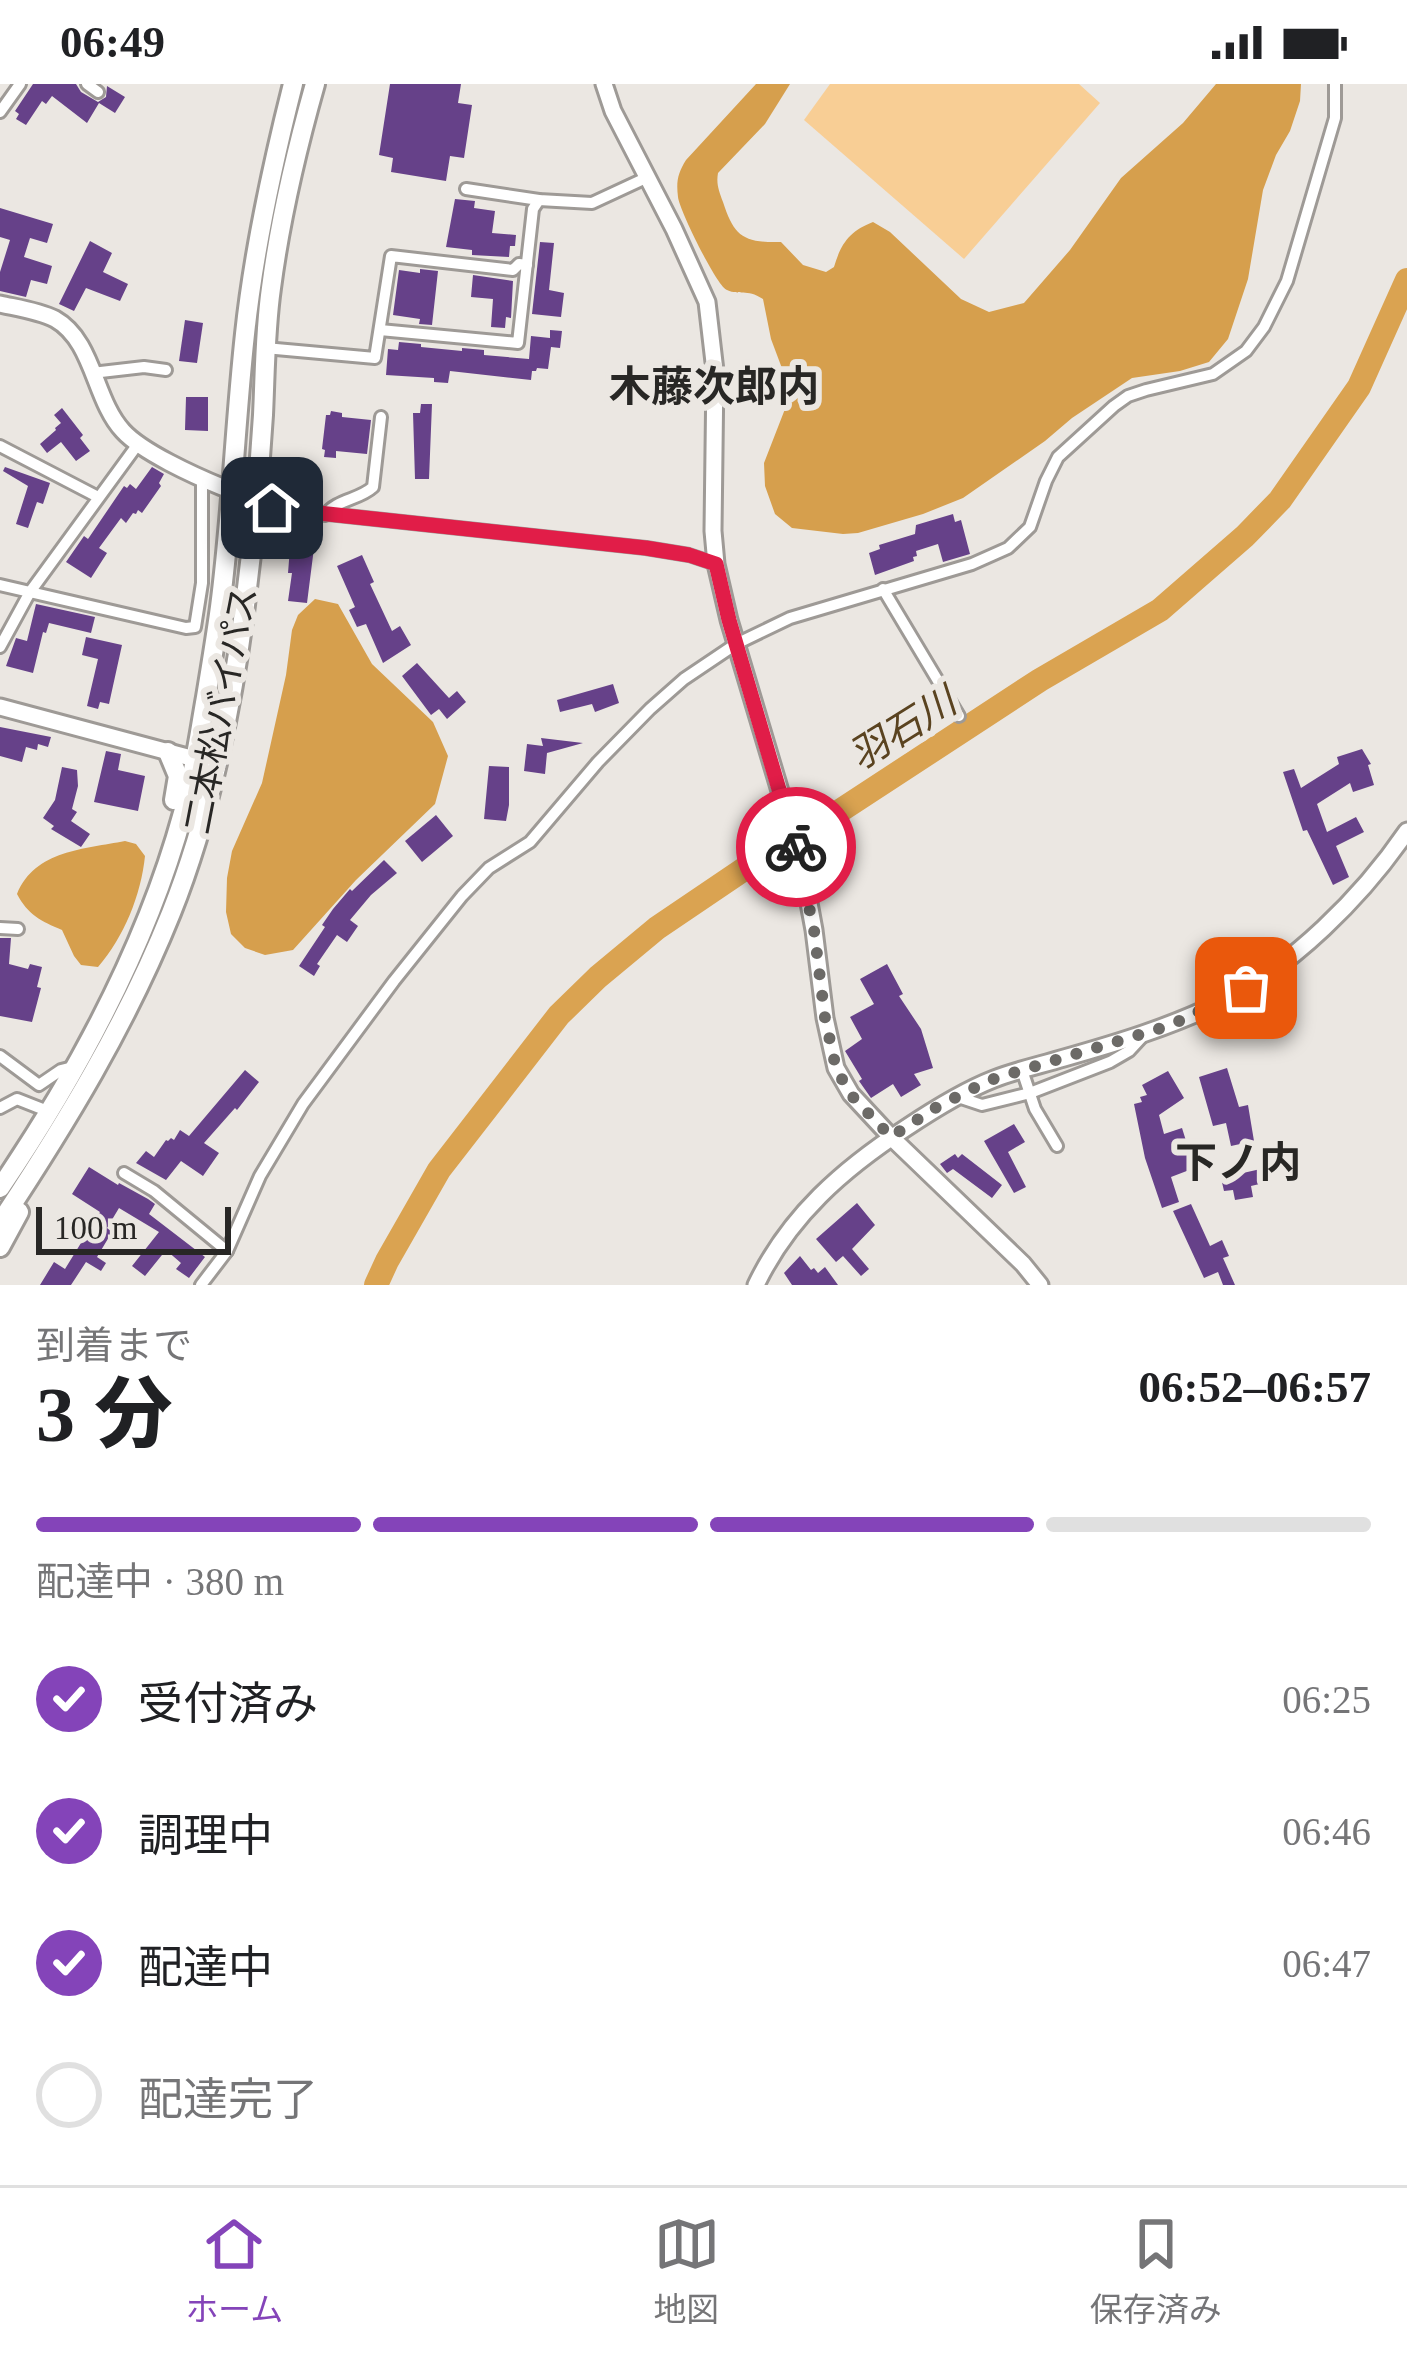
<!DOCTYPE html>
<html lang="ja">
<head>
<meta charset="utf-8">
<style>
	:root { --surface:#fff; --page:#f2f2f2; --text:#202124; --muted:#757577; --line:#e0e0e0; --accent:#8444b9 }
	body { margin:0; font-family:"Times New Roman","Noto Sans JP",serif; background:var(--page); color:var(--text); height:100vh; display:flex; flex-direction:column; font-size:45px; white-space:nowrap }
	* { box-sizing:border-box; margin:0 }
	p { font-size:39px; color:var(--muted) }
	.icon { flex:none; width:66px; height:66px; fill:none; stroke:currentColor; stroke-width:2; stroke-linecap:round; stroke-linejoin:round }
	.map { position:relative; height:1201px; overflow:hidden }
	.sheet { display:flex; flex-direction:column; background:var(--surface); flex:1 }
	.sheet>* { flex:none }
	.scale { position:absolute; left:36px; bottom:30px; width:195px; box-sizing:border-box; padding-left:12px; border:6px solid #282725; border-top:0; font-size:33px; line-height:42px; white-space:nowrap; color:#282725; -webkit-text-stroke:9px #ebe7e2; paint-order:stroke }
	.pin { position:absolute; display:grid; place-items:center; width:102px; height:102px; color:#fff; margin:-51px; border-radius:24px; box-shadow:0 6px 18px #0006 }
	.courier { position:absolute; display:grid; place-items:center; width:120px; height:120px; margin:-60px; border:9px solid #e11d48; border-radius:50%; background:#fff; color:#222; box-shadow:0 3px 15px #0007 }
	.overview em { font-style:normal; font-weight:800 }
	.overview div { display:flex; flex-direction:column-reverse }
	.overview { display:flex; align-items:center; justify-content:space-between; height:204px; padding:0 36px }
	h1 { font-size:78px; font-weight:800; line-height:90px }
	.bar { display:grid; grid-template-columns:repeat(4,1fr); gap:18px 12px; align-content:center; height:144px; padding:0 36px }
	.bar i { height:15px; border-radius:9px; background:var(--line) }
	.bar .selected { background:var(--accent) }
	.bar p { grid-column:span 4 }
	ol { padding:0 36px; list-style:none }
	li { display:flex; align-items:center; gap:36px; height:132px }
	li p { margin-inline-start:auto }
	li .icon { padding:12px; border-radius:50%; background:var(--accent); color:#fff; stroke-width:4 }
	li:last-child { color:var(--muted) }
	li i { width:66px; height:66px; border:6px solid var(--line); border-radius:50% }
	.status { display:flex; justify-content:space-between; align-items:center; height:84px; padding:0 60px; background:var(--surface); direction:ltr }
	.status svg { height:33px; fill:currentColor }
	.tabs { display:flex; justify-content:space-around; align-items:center; height:168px; border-top:3px solid var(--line); background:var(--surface); font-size:33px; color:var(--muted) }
	.tabs a { display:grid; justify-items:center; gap:6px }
	.tabs .selected { color:var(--accent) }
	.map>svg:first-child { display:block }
</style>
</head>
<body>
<div class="status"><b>06:49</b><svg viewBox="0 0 49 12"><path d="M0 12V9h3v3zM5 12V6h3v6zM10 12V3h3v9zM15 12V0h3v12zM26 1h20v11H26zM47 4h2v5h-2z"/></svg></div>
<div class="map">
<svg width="1407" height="1201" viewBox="0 0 1407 1201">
	<rect width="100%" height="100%" fill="#ebe7e2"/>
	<path fill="#f8ce95" d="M 830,0 L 1079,0 L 1100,19 L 964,175 L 804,36 Z"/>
	<g fill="#d69f4d">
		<path d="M 756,0 L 790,0 L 765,40 L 718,89 C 716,100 719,107 723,118 C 734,152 743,159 781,158 L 803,181 L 826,188 L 834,183 C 841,159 850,147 873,138 L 890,148 L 961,215 L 989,228 L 1024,219 L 1070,166 L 1121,94 L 1183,39 L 1216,0 L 1301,0 L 1300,17 L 1290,47 L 1276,71 L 1263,106 L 1248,195 L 1228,255 L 1209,278 L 1180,287 L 1132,294 L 1072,334 L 1045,357 L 963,414 L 923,430 L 858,449 L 843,450 L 792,444 L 775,430 L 765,402 L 764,379 L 785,325 L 783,287 L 771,255 L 763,215 C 746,204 740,212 727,206 C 717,203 679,125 678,113 C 676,97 678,89 686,76 Z"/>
		<path d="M 315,515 L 338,520 L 372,580 L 433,638 L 448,672 L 435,720 L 356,796 L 293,866 L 265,871 L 245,864 L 231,850 L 226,828 L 227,794 L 232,767 L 262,699 L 286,591 L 292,546 L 298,531 Z"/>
		<path d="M 125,757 L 136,760 L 145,772 C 141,811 124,853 98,883 L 81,881 L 74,872 L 62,846 C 41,837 28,831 17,810 C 35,766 85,765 125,757 Z"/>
	</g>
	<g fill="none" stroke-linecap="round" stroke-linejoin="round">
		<path stroke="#daa351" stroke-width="24" d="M 376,1201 L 387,1177 L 439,1086 L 559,931 L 598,893 L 657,844 L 756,777 L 829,734 L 1040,596 L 1160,526 L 1245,452 L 1280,416 L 1359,303 L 1407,196"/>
	</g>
	<g fill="#664189">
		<path d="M 33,0 L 76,0 L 81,8 L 98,18 L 106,13 L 107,2 L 125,13 L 115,29 L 99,19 L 87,39 L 52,12 L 46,20 L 42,17 L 26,41 L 16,35 L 19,30 L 15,27 Z"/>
		<path d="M 390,0 L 461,0 L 458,19 L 472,21 L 464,74 L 450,72 L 446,97 L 391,88 L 393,74 L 379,71 Z"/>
		<path d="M 455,115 L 475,117 L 474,124 L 495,127 L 492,149 L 516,151 L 515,162 L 510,162 L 509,173 L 472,171 L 472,166 L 446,163 Z"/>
		<path d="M 0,124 L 53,140 L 47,159 L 30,154 L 24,173 L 52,182 L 47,200 L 31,196 L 26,213 L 0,207 L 0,188 L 10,156 L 0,153 Z"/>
		<path d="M 90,157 L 112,169 L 103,188 L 128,200 L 120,217 L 86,204 L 74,227 L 59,220 Z"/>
		<path d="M 540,158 L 554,159 L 549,206 L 564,209 L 561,233 L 532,230 Z"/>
		<path d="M 420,185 L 438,187 L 432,241 L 419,240 L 420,235 L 393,231 L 399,186 L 420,189 Z"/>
		<path d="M 473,191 L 513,197 L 511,234 L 506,233 L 505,244 L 491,243 L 493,215 L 471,213 Z"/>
		<path d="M 185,236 L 203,239 L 197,279 L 179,277 Z"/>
		<path d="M 550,246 L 562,247 L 560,264 L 551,263 L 548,285 L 537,284 L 536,287 L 532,287 L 531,296 L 450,287 L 448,299 L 434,298 L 434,294 L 386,291 L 388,265 L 398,266 L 399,258 L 421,260 L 421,263 L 462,267 L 462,264 L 484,266 L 484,271 L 529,275 L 531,252 L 550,254 Z"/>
		<path d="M 186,313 L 208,313 L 208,347 L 185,346 Z"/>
		<path d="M 421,320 L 432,320 L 429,395 L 415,395 L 413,329 L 420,329 Z"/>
		<path d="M 62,324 L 83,351 L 80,354 L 90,367 L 76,377 L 61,358 L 47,369 L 40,360 L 56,346 L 55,344 L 61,339 L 54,331 Z"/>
		<path d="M 331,327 L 342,329 L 342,333 L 371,336 L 367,370 L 336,367 L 336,374 L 324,373 L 325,366 L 322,365 L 326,331 L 330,331 Z"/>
		<path d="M 5,383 L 50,399 L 43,420 L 37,418 L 28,444 L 16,440 L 28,402 L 3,387 Z"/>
		<path d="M 152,383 L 164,390 L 159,399 L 161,402 L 142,429 L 138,426 L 136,430 L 133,429 L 126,439 L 121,434 L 99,464 L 107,469 L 91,494 L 66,478 L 84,452 L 88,455 L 124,402 L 127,404 L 130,400 L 136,405 Z"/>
		<path d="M 953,430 L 955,438 L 961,436 L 970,470 L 943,478 L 938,460 L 916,467 L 917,472 L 913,473 L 914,477 L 875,491 L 869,469 L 880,465 L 879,461 L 915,450 L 916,441 Z"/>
		<path d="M 293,440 L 311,441 L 310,455 L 315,456 L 307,519 L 288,517 L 292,489 L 288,489 L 290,464 L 283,464 L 284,447 L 292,448 Z"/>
		<path d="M 362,471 L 374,498 L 370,500 L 392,547 L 400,542 L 411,561 L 383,579 L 366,540 L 357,543 L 349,526 L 355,523 L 337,482 Z"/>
		<path d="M 36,520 L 95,533 L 91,549 L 49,539 L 46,549 L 43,548 L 33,589 L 6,582 L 16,554 L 27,557 Z"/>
		<path d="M 86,553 L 122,561 L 109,620 L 100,618 L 98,625 L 87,622 L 98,575 L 82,571 Z"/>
		<path d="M 417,579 L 449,614 L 457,607 L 466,618 L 447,635 L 439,625 L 431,631 L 402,592 Z"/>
		<path d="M 613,600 L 619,619 L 595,628 L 592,620 L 560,628 L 557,616 Z"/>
		<path d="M 0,643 L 51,653 L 48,663 L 38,660 L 37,666 L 26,663 L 22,678 L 0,672 Z"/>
		<path d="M 541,654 L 583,659 L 547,669 L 545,690 L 524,687 L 527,660 L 543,662 Z"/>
		<path d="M 1362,665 L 1371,680 L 1368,681 L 1374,701 L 1353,708 L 1350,699 L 1317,720 L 1327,748 L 1356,733 L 1364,748 L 1336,762 L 1349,793 L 1333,801 L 1307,746 L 1303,747 L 1283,688 L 1294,685 L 1301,704 L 1339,680 L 1337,673 Z"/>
		<path d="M 106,667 L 121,670 L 118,686 L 145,692 L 138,727 L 94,718 Z"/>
		<path d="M 489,682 L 509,683 L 509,721 L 506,737 L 484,735 Z"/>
		<path d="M 62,683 L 77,686 L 78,702 L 72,725 L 77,728 L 71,737 L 90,750 L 81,763 L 51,745 L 54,742 L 43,734 L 55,716 Z"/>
		<path d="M 436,731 L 453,752 L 422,778 L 405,757 Z"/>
		<path d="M 384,776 L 397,789 L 371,811 L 350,836 L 358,842 L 347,858 L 337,851 L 317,880 L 320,882 L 314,892 L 299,882 L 325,843 L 322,841 L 333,825 L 350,805 L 352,807 Z"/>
		<path d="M 0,854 L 11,854 L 9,880 L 28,885 L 30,880 L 42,883 L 37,903 L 41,904 L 32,938 L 0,932 Z"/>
		<path d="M 887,880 L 903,910 L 899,912 L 921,945 L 933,984 L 914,990 L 921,1001 L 901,1013 L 893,1000 L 871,1014 L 859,997 L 862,995 L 845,967 L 862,955 L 850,933 L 874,920 L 860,895 Z"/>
		<path d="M 1227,984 L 1239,1023 L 1248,1021 L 1254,1057 L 1231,1062 L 1226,1039 L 1213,1042 L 1199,993 Z"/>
		<path d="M 245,986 L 259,998 L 237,1026 L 235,1024 L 204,1059 L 219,1069 L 203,1092 L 181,1077 L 166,1096 L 136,1079 L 146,1067 L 154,1073 L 166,1056 L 168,1057 L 171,1054 L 174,1056 L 180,1046 L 189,1052 Z"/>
		<path d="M 1168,987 L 1184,1014 L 1159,1031 L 1164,1050 L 1182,1044 L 1187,1060 L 1198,1057 L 1205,1080 L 1171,1093 L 1179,1118 L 1162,1124 L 1145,1074 L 1134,1020 L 1142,1018 L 1140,1013 L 1147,1011 L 1142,1001 Z"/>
		<path d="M 1014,1040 L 1025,1058 L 1008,1068 L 1026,1103 L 1014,1109 L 984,1057 Z"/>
		<path d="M 955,1070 L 958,1074 L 962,1070 L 1002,1101 L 992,1114 L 953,1085 L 947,1089 L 940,1080 Z"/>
		<path d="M 89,1083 L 118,1101 L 119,1099 L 148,1115 L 155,1120 L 149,1130 L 205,1173 L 189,1194 L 176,1185 L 181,1179 L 166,1166 L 145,1192 L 132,1182 L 159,1148 L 119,1124 L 107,1144 L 112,1148 L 97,1173 L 106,1179 L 101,1187 L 86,1178 L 71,1201 L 40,1201 L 54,1178 L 65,1185 L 100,1128 L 72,1110 Z"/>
		<path d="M 1265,1084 L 1268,1098 L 1251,1102 L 1253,1113 L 1235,1116 L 1233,1106 L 1224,1107 L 1221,1094 Z"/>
		<path d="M 857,1119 L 875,1141 L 852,1165 L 869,1185 L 861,1192 L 843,1172 L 836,1178 L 816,1155 Z"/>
		<path d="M 1191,1120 L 1210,1162 L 1222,1156 L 1229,1172 L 1223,1174 L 1235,1201 L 1223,1201 L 1218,1188 L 1204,1194 L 1173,1127 Z"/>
		<path d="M 800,1172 L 811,1186 L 814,1184 L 818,1189 L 825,1183 L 838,1201 L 792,1201 L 784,1189 Z"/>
	</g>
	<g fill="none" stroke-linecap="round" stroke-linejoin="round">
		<defs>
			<g id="street">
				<path d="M 87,0 L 98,8"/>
				<path d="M 0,28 L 20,0"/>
				<path d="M 466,105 L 539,116 L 592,119 L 648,93"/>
				<path d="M 380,246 L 518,259 L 533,125 L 539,116"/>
				<path d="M 265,264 L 375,274 L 391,172 L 513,186 L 519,180 L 527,181"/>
				<path d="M 92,289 L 144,283 L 166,286"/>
				<path d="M 0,362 L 98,413"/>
				<path d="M 272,424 L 646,464 L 689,471 L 716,480"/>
				<path d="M 325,431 C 337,415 359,416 373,403 L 381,333"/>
				<path d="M 0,501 L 186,544 L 195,543 L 202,499 L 202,395"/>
				<path d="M 883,505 L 959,632"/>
				<path d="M 0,563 L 30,508 L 138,360"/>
				<path d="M 0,844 L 18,845"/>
				<path d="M 0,972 L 39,1001 L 61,986 L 73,983"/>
				<path d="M 1022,986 L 1035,1025 L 1057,1062"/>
				<path d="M 958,1013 L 982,1021 L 1030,1009 L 1110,978 L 1129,967 L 1141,954"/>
				<path d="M 0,1024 L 17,1015 L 50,1028"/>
				<path d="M 124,1089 L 154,1107 L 227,1167"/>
				<path d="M 201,1201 L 227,1167 L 260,1092 L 303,1020 L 394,897 L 462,812 L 489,784 L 530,758 L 598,678 L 650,625 L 684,595 L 736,560 L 790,534 L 972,480 L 1008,464 L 1030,443 L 1046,397 L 1058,373 L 1114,322 L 1128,312 L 1146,306 L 1213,290 L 1246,267 L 1264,243 L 1287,197 L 1335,34 L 1335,0"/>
			</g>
			<g id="secondary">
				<path d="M 604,0 L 613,27 L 674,145 L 707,218 L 715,287 L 713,447 L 716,480 L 729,536 L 802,781 L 814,846 L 825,934 L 836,984 L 851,1010 L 891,1053 L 1023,1180 L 1040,1201"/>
				<path d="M 0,220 C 18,224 39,227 55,235 C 94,257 94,316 123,347 C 142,368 195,392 222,403"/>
				<path d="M 0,623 L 206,678"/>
				<path d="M 756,1201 C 789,1132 843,1085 906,1044 C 933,1026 963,1007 994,995 C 1017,986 1041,981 1064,974 C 1117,959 1170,943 1219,919 C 1292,883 1362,813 1407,747"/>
			</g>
			<g id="highway">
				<path d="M 168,668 L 178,692 L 174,716"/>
				<path d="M 0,1104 C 78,989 146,864 183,729 C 194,691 199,652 206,613 C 211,583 216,553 220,523 C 232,432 235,341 245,250 C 254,165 272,83 293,0"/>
				<path d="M 0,1139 C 66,1039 126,941 171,829 C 209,734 232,622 245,521 C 253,458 259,394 263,331 C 265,288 265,246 271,204 C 280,135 296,67 315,0"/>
				<path d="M 0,1163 L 19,1128"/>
			</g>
		</defs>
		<use href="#street" stroke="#9e9a96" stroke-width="16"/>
		<use href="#secondary" stroke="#9e9a96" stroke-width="21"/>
		<use href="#highway" stroke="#9e9a96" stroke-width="24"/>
		<use href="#street" stroke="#fff" stroke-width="10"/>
		<use href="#secondary" stroke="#fff" stroke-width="15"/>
		<use href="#highway" stroke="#fff" stroke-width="18"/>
	</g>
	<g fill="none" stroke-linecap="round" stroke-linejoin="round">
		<path stroke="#6c6a67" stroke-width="12" stroke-dasharray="0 21.6" d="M 796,763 L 814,846 L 825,934 L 836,984 L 850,1010 L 891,1053 L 935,1024 L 990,996 L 1171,941 L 1246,904"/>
		<path stroke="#e11d48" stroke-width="15" d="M 272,424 L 646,464 L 689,471 L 716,480 L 729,536 L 796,763"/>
	</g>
	<g text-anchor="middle" stroke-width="12" stroke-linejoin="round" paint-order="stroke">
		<g font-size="36" fill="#282725" stroke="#ebe7e2">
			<text transform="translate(220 626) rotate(-79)" y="13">二本松バイパス</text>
		</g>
		<g font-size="39" font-style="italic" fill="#5a4320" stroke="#ebe7e2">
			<text transform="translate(902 644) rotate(-32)" y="14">羽石川</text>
		</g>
		<g font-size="42" font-weight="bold" fill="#282725" stroke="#ebe7e2">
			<text x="714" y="317">木藤次郎内</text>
			<text x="1238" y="1093">下ノ内</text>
		</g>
	</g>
</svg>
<div class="scale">100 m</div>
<div class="pin" style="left:1246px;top:904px;background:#ea580c"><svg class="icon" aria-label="bag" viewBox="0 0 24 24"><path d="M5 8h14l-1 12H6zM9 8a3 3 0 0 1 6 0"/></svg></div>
<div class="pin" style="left:272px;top:424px;background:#1f2937"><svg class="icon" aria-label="home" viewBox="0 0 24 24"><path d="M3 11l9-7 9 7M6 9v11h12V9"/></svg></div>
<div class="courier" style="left:796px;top:763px"><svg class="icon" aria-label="bike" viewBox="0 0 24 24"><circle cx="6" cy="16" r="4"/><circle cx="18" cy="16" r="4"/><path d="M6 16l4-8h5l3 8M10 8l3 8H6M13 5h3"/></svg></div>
</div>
<section class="sheet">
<div class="overview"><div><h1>3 分</h1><p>到着まで</p></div><em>06:52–06:57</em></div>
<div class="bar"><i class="selected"></i><i class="selected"></i><i class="selected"></i><i></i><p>配達中 · 380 m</p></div>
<ol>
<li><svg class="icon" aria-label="check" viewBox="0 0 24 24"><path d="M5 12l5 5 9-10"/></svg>受付済み<p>06:25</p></li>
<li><svg class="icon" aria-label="check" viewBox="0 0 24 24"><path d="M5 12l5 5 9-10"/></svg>調理中<p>06:46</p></li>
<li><svg class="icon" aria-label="check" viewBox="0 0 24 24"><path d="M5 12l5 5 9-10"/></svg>配達中<p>06:47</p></li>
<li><i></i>配達完了</li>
</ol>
</section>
<nav class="tabs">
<a class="selected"><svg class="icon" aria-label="home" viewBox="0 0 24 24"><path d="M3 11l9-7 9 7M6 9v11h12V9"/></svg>ホーム</a>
<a><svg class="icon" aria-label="map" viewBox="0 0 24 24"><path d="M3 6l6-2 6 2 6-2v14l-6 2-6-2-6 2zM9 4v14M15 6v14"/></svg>地図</a>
<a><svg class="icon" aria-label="saved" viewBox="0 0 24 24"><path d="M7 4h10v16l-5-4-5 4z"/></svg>保存済み</a>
</nav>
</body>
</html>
